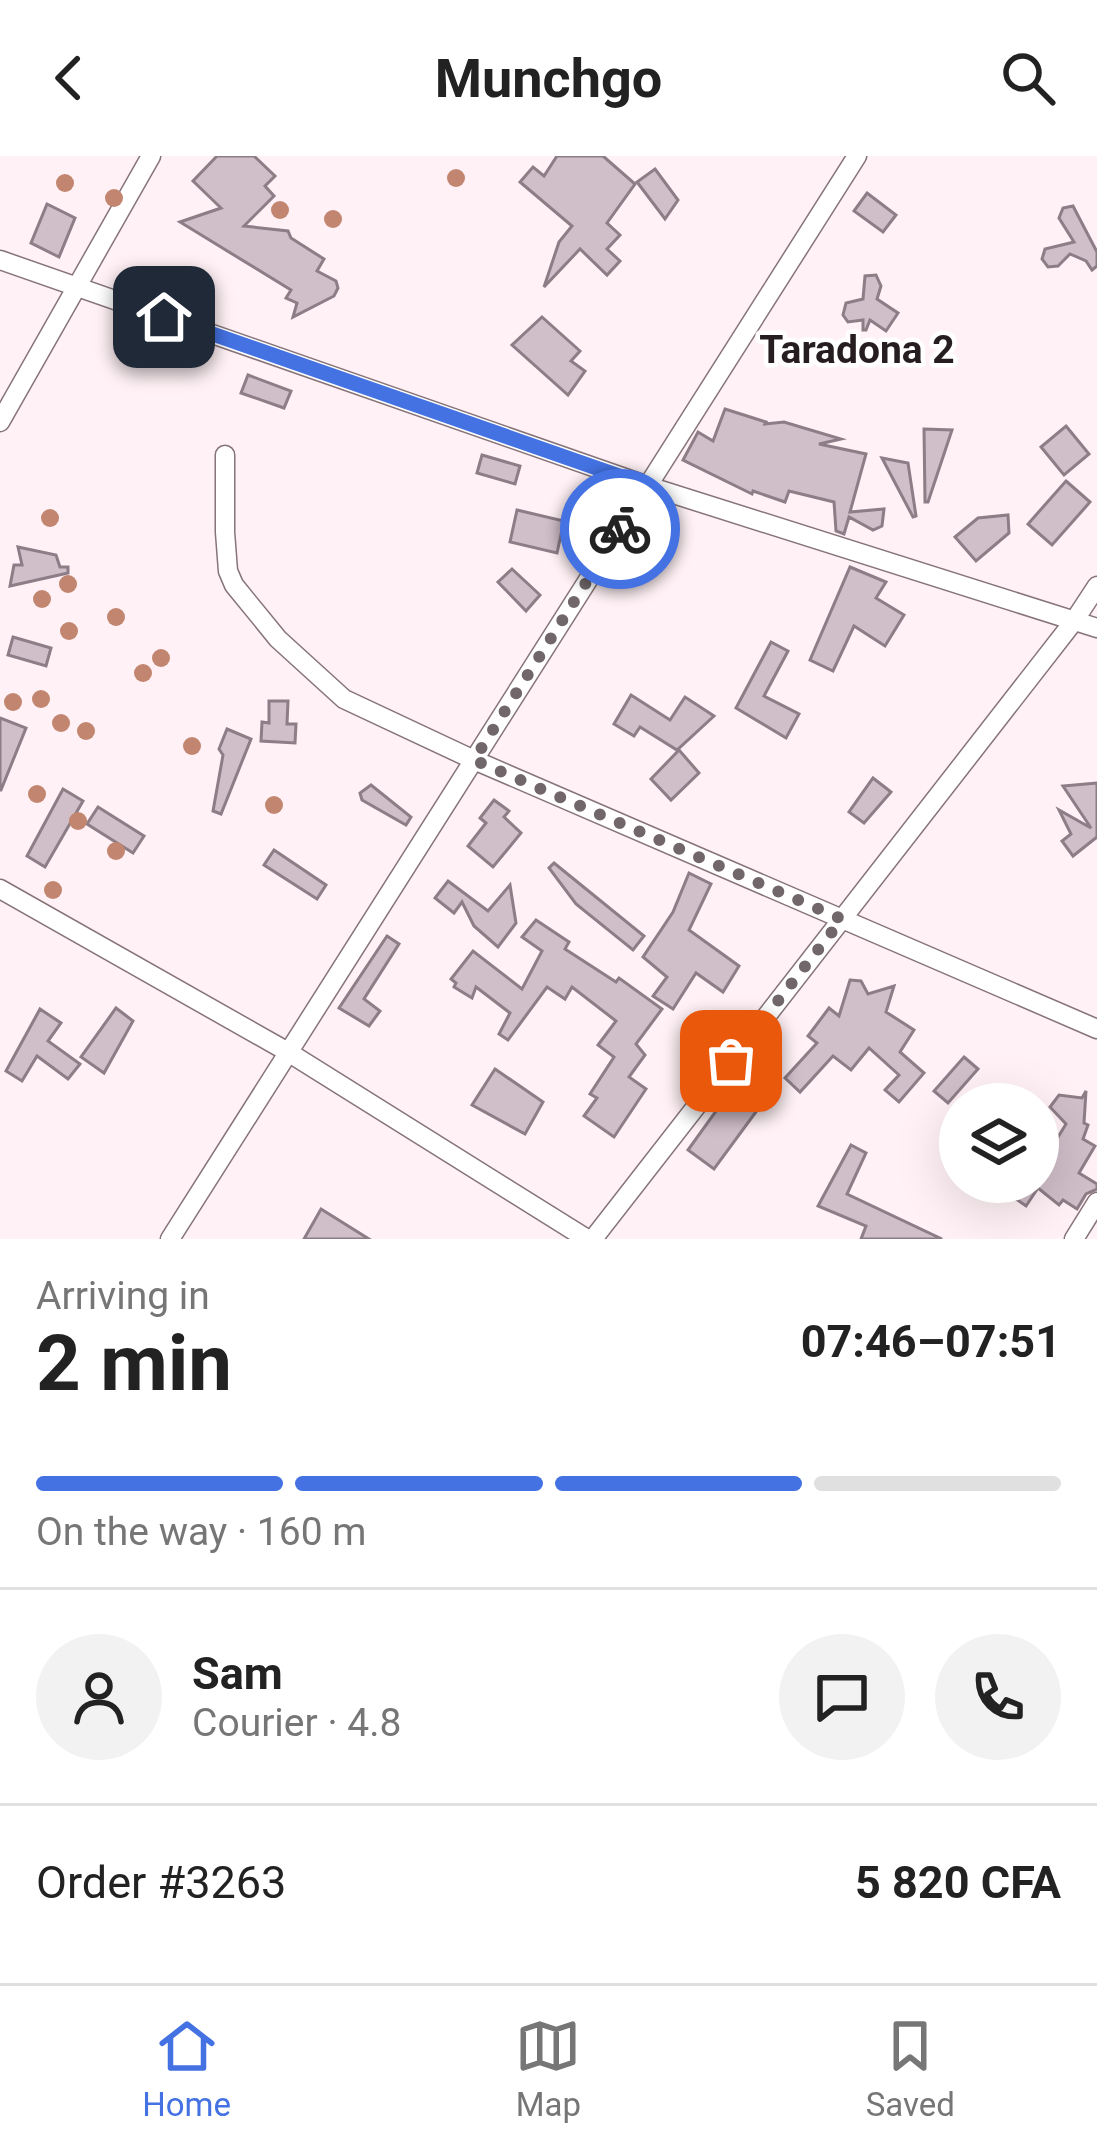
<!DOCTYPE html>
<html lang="en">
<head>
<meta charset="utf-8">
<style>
	:root { --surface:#fff; --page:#f2f2f2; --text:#222; --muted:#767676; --line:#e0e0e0; --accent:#4472e3 }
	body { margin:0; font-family:Roboto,sans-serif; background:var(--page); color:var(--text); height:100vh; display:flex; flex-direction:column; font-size:45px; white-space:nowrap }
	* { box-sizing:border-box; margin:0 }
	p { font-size:39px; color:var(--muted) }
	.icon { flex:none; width:66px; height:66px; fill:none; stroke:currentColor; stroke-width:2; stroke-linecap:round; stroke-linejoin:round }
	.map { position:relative; height:1083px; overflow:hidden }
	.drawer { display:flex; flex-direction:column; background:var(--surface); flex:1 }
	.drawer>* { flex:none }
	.fabs { position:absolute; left:939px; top:927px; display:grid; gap:24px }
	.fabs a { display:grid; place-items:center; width:120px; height:120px; border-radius:50%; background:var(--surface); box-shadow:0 12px 48px #0002; font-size:60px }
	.pin { position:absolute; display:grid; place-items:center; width:102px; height:102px; color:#fff; margin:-51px; border-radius:24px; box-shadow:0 6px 18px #0006 }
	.courier { position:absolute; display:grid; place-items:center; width:120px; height:120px; margin:-60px; border:9px solid #4472e3; border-radius:50%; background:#fff; color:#222; box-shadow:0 3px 15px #0007 }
	.summary em { font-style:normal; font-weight:700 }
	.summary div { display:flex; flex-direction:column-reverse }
	.summary { display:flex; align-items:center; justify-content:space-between; height:204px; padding:0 36px }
	h1 { font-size:78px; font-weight:700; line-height:90px }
	.bar { display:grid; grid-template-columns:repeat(4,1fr); gap:18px 12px; align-content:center; height:144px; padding:0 36px }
	.bar i { height:15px; border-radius:9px; background:var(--line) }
	.bar .on { background:var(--accent) }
	.bar p { grid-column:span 4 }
	.line { display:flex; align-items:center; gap:30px; padding:0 36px; border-top:3px solid var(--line) }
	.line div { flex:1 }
	.round { display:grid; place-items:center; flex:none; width:126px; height:126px; border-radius:63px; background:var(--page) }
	header { display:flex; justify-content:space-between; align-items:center; height:156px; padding:0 36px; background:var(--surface); font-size:54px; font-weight:700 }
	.tabs { display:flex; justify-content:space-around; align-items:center; height:168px; border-top:3px solid var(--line); background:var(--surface); font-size:33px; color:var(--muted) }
	.tabs a { display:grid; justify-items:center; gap:6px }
	.tabs .on { color:var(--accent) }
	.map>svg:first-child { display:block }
</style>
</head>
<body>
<header><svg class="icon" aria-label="back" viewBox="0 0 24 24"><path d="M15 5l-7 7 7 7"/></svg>Munchgo<svg class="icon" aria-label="search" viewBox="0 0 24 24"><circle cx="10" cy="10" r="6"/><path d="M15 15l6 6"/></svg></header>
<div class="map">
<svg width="1097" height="1083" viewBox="0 0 1097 1083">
	<rect width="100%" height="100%" fill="#fff1f5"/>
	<g fill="#d0bec8" stroke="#8d7d87" stroke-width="3">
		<path d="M 217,0 L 254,0 L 275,20 L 265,30 L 274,40 L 244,70 L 288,75 L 291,82 L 324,103 L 317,115 L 336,125 L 338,132 L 334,140 L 293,161 L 297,147 L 286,142 L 291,134 L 180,66 L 221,52 L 193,25 Z"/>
		<path d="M 557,0 L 603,0 L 635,28 L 607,67 L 620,79 L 607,93 L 620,105 L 607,119 L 580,93 L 544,131 L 559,86 L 572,70 L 520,26 L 533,11 L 544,20 Z"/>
		<path d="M 655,13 L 678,44 L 665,63 L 637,26 Z"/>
		<path d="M 867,37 L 896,59 L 883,76 L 854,55 Z"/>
		<path d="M 47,48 L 75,62 L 59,101 L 31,87 Z"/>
		<path d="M 1073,50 L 1097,96 L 1097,110 L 1092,114 L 1086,105 L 1070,98 L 1058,110 L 1048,111 L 1042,103 L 1045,93 L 1074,86 L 1059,62 L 1063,52 Z"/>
		<path d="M 876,119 L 881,130 L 877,143 L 898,157 L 886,175 L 870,164 L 866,174 L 863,174 L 863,164 L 848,166 L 843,159 L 846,147 L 863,143 L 865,120 Z"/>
		<path d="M 542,161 L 580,195 L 571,205 L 585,215 L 568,239 L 512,189 Z"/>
		<path d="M 248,219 L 291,235 L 284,252 L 241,237 Z"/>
		<path d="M 725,253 L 766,266 L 765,268 L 784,266 L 841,283 L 819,288 L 866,298 L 850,356 L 884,353 L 882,370 L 873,374 L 849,361 L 844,378 L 836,375 L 834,346 L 789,335 L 785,346 L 753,335 L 752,338 L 683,304 L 698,276 L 713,285 Z"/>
		<path d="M 1066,270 L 1089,298 L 1064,319 L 1041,291 Z"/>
		<path d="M 924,273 L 952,274 L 928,346 L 925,346 Z"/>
		<path d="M 482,299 L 520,310 L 515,328 L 477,317 Z"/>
		<path d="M 882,302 L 908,307 L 916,360 L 913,361 Z"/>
		<path d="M 1066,325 L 1090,346 L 1052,389 L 1028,368 Z"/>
		<path d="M 517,354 L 564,365 L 557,397 L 510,386 Z"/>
		<path d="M 1008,359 L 1009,377 L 976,405 L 955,381 L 978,362 Z"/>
		<path d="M 18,391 L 56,399 L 60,411 L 68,411 L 68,417 L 10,430 L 14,409 L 22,409 Z"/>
		<path d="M 850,411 L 886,426 L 876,442 L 904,459 L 885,490 L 854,470 L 833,515 L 810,504 Z"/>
		<path d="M 512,413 L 540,439 L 526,455 L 498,426 Z"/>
		<path d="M 13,481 L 51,492 L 46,510 L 8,499 Z"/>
		<path d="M 771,486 L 788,495 L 764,540 L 799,558 L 786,582 L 736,552 Z"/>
		<path d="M 631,539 L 670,564 L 685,541 L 714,560 L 677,594 L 640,571 L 634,580 L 614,568 Z"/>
		<path d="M 269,545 L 288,545 L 287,568 L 296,568 L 295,587 L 261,585 L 262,566 L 269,567 Z"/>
		<path d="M 0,562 L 26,572 L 1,634 L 0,634 Z"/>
		<path d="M 227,573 L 251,583 L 221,658 L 213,655 L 223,599 L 219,593 Z"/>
		<path d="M 679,594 L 699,617 L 671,644 L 651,623 Z"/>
		<path d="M 873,622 L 891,636 L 864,667 L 849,656 Z"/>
		<path d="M 1097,627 L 1097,681 L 1073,700 L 1062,685 L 1071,678 L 1059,654 L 1091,672 L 1063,630 Z"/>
		<path d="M 371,629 L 411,661 L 406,669 L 362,644 L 360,637 Z"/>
		<path d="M 63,633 L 83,645 L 45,711 L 27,700 Z"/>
		<path d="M 494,644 L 509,655 L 504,661 L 521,677 L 493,711 L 468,690 L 486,667 L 480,662 Z"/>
		<path d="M 98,651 L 144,680 L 133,697 L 87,668 Z"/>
		<path d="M 274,694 L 326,729 L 317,743 L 264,709 Z"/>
		<path d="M 554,707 L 644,780 L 633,794 L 576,748 L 549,712 Z"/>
		<path d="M 689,717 L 711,728 L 689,774 L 739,810 L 723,836 L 696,817 L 673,853 L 653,840 L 667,821 L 643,801 L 673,756 Z"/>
		<path d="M 448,725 L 488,755 L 510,729 L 516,767 L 498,791 L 474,770 L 462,746 L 454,757 L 435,742 Z"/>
		<path d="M 536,764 L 569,786 L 565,793 L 616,826 L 619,822 L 662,853 L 636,888 L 645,899 L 629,921 L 646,933 L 614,981 L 584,960 L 597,942 L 590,938 L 614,901 L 598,889 L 616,865 L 572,831 L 565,843 L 547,831 L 508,884 L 499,878 L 510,857 L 476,831 L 472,842 L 454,831 L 456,827 L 451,823 L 473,795 L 522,833 L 542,795 L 522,781 Z"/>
		<path d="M 387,780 L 399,788 L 364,843 L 380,855 L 369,870 L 339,852 Z"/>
		<path d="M 850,824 L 861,825 L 868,838 L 894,830 L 886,856 L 914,874 L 900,896 L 924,917 L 899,946 L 885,934 L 899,919 L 869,892 L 851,914 L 833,900 L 800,936 L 785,922 L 817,887 L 808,880 L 829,852 L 839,860 Z"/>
		<path d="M 116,852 L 133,865 L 104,917 L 81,901 Z"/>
		<path d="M 40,853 L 61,867 L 48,885 L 80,908 L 68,923 L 37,900 L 22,925 L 6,915 Z"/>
		<path d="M 964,901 L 978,913 L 948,947 L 934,935 Z"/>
		<path d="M 495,913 L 543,946 L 525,978 L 472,949 Z"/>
		<path d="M 734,930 L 761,949 L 714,1013 L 688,994 Z"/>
		<path d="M 1086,935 L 1084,967 L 1088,969 L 1083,983 L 1095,990 L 1079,1017 L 1097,1028 L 1097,1033 L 1086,1038 L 1077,1053 L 1063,1044 L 1059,1049 L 1038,1032 L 1026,1050 L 992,1026 L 1038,1026 L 1038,1014 L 1066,968 L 1050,951 L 1059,939 L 1082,942 Z"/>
		<path d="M 851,989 L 866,997 L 847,1038 L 942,1083 L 861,1083 L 866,1070 L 818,1050 Z"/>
		<path d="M 321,1053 L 369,1083 L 304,1083 Z"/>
	</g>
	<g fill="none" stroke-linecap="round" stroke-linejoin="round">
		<defs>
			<g id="minor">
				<path d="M 0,104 L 648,330 L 1097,472"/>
				<path d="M 0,266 L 151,0"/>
				<path d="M 225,299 L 225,376 L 228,415 L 234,429 L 278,483 L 344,543 L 474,604 L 1097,873"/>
				<path d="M 0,733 L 288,896 L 587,1083"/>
				<path d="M 170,1083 L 857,0"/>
				<path d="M 593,1083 L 1074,465 L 1097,430"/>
				<path d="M 1074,1083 L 1097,1046"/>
			</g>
		</defs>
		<use href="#minor" stroke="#867478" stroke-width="21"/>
		<use href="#minor" stroke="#fff" stroke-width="18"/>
	</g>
	<g fill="#c2856f">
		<circle cx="456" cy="22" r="9"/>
		<circle cx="65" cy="27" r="9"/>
		<circle cx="114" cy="42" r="9"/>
		<circle cx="280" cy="54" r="9"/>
		<circle cx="333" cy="63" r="9"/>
		<circle cx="50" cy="362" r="9"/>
		<circle cx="68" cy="428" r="9"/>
		<circle cx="42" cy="443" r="9"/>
		<circle cx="116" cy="461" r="9"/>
		<circle cx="69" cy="475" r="9"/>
		<circle cx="161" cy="502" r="9"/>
		<circle cx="143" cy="517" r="9"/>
		<circle cx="41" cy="543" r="9"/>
		<circle cx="13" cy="546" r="9"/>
		<circle cx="61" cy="567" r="9"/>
		<circle cx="86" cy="575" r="9"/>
		<circle cx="192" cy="590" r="9"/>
		<circle cx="37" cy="638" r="9"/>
		<circle cx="274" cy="649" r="9"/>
		<circle cx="78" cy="665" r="9"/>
		<circle cx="116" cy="695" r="9"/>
		<circle cx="53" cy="734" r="9"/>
	</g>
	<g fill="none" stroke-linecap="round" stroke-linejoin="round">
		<path stroke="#71676a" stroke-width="12" stroke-dasharray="0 21.6" d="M 620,373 L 474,604 L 842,763 L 731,905"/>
		<path stroke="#4472e3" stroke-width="15" d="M 164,161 L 648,330 L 620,373"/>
	</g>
	<g text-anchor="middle" stroke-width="9" stroke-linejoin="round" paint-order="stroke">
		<g font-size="39" font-weight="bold" fill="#251d1f" stroke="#fff">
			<text x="857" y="207">Taradona 2</text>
		</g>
	</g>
</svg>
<div class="fabs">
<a><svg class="icon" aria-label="layers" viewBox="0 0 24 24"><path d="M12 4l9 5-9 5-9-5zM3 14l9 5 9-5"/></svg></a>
</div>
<div class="pin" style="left:731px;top:905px;background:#ea580c"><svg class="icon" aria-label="bag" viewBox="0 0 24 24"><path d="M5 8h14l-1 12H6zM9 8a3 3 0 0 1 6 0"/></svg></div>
<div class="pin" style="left:164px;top:161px;background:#1f2937"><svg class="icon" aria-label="home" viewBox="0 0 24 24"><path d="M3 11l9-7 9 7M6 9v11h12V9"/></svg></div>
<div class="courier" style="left:620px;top:373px"><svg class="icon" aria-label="bike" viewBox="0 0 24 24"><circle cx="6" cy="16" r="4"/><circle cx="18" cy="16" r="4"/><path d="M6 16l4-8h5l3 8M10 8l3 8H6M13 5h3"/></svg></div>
</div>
<section class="drawer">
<div class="summary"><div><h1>2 min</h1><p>Arriving in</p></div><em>07:46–07:51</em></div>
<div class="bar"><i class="on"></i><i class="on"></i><i class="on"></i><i></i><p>On the way · 160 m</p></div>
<div class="line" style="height:216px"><a class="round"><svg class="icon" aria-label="person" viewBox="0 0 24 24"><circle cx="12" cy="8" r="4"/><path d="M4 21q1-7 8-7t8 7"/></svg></a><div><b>Sam</b><p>Courier · 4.8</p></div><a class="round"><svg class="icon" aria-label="chat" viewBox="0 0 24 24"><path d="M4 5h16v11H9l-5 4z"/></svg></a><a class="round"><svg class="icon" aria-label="phone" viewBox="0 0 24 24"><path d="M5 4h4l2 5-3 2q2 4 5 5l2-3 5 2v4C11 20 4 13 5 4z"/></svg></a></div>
<div class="line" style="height:156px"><div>Order #3263</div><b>5 820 CFA</b></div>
</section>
<nav class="tabs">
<a class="on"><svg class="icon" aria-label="home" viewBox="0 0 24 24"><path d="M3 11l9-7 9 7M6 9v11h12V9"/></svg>Home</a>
<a><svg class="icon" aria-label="map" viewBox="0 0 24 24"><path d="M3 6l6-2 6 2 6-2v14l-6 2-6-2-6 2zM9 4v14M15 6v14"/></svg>Map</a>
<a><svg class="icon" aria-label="saved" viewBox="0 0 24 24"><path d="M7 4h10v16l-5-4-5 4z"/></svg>Saved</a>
</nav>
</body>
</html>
